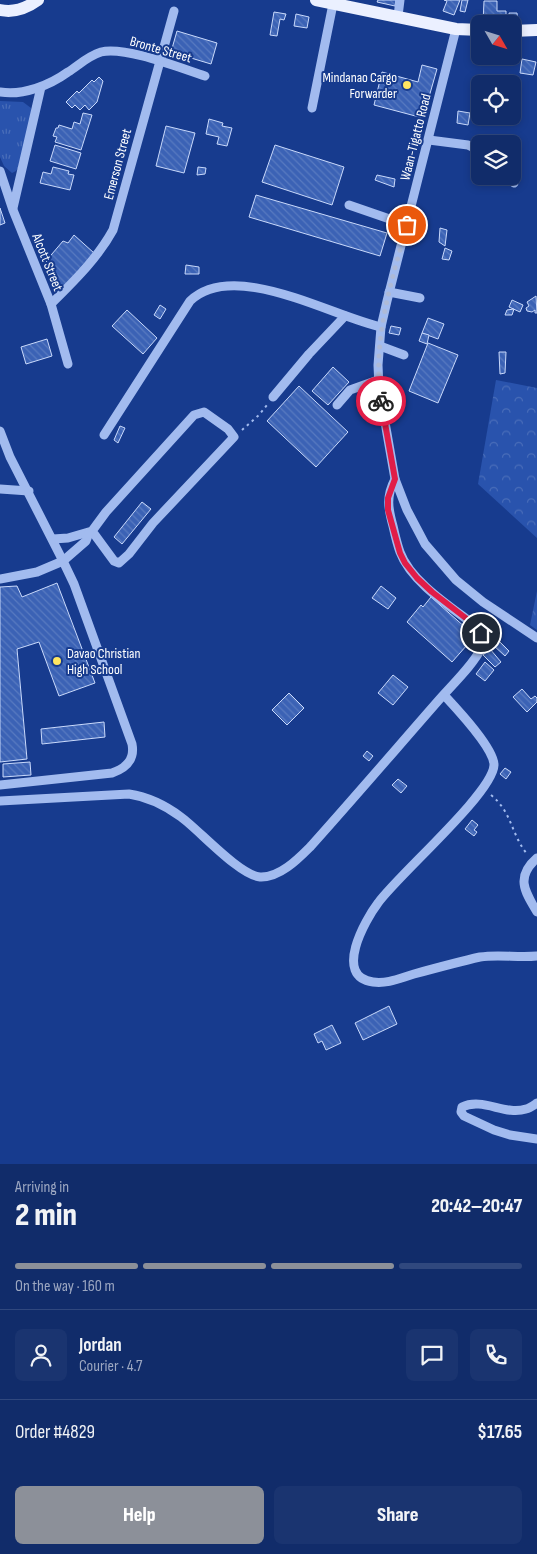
<!DOCTYPE html>
<html lang="en">
<head>
<meta charset="utf-8">
<style>
	:root { --surface:#112c6a; --page:#1a3470; --text:#f1f3f6; --muted:#9ca7c1; --line:#30487e; --accent:#8c9099 }
	body { margin:0; font-family:"Sofia Sans Condensed",sans-serif; background:var(--page); color:var(--text); height:100vh; display:flex; flex-direction:column; font-size:19px; white-space:nowrap }
	* { box-sizing:border-box; margin:0 }
	p { font-size:16px; color:var(--muted) }
	.icon { flex:none; width:28px; height:28px; fill:none; stroke:currentColor; stroke-width:2; stroke-linecap:round; stroke-linejoin:round }
	.map { position:relative; height:1164px; overflow:hidden }
	.drawer { display:flex; flex-direction:column; background:var(--surface); flex:1 }
	.drawer>* { flex:none }
	.needle { width:32px; rotate:129deg }
	.controls { position:absolute; left:471px; top:15px; display:grid; gap:10px }
	.controls a { display:grid; place-items:center; width:50px; height:50px; border-radius:8px; background:var(--surface); box-shadow:0 2px 8px #0003,0 0 0 1px var(--line); font-size:25px }
	.pin { position:absolute; display:grid; place-items:center; width:42px; height:42px; color:#fff; margin:-21px; border:2px solid #fff; border-radius:50%; box-shadow:0 1px 5px #0007 }
	.courier { position:absolute; display:grid; place-items:center; width:50px; height:50px; margin:-25px; border:4px solid #e11d48; border-radius:50%; background:#fff; color:#222; box-shadow:0 1px 6px #0007 }
	.head em { font-style:normal; font-weight:800 }
	.head div { display:flex; flex-direction:column-reverse }
	.head { display:flex; align-items:center; justify-content:space-between; height:85px; padding:0 15px }
	h1 { font-size:32px; font-weight:800; line-height:38px }
	.bar { display:grid; grid-template-columns:repeat(4,1fr); gap:8px 5px; align-content:center; height:60px; padding:0 15px }
	.bar i { height:6px; border-radius:4px; background:var(--line) }
	.bar .active { background:var(--accent) }
	.bar p { grid-column:span 4 }
	.line { display:flex; align-items:center; gap:12px; padding:0 15px; border-top:1px solid var(--line) }
	.line div { flex:1 }
	.round { display:grid; place-items:center; flex:none; width:52px; height:52px; border-radius:8px; background:var(--page) }
	.button { display:flex; gap:10px; margin-top:auto; padding:10px 15px }
	.button a { flex:1; height:58px; border-radius:8px; background:var(--accent); color:#fff; font-size:20px; font-weight:800; line-height:58px; text-align:center }
	.button a+a { background:var(--page); color:var(--text) }
	.map>svg:first-child { display:block }
</style>
</head>
<body>
<div class="map">
<svg width="537" height="1164" viewBox="0 0 537 1164">
	<defs>
		<pattern id="forest-crowns" width="20" height="18" patternUnits="userSpaceOnUse" patternTransform="scale(1.25)"><rect width="20" height="18" fill="#2953ad"/><path d="M2 6a3 3 0 1 1 6 0M12 15a3 3 0 1 1 6 0" fill="none" stroke="#496db9"/></pattern>
		<pattern id="park-tufts" width="24" height="20" patternUnits="userSpaceOnUse" patternTransform="scale(1.25)"><rect width="24" height="20" fill="#2953ad"/><path d="M3 7l-1-3M5 7V3M7 7l1-3M15 17l-1-3M17 17v-4M19 17l1-3" fill="none" stroke="#496db9"/></pattern>
		<pattern id="building-back-hatch" width="6" height="6" patternUnits="userSpaceOnUse" patternTransform="scale(1.25)"><rect width="6" height="6" fill="#3b62b5"/><path d="M-1 5l2 2M0 0l6 6M5-1l2 2" fill="none" stroke="#587ac0"/></pattern>
	</defs>
	<rect width="100%" height="100%" fill="#173b8e"/>
	<g fill="url(#forest-crowns)">
		<path d="M 496,380 L 537,388 L 537,538 L 478,484 Z"/>
		<path d="M 537,591 L 537,630 L 530,625 Z"/>
	</g>
	<path fill="url(#park-tufts)" d="M 0,101 L 23,102 L 31,108 L 31,117 L 18,168 L 16,171 L 12,173 L 4,166 L 0,157 Z"/>
	<g fill="url(#building-back-hatch)" stroke="#c9d9fb">
		<path d="M 378,0 L 396,0 L 395,6 L 377,2 Z"/>
		<path d="M 444,0 L 460,0 L 454,15 L 443,11 L 447,1 Z"/>
		<path d="M 462,0 L 468,0 L 465,12 L 460,11 Z"/>
		<path d="M 484,1 L 497,1 L 497,11 L 506,11 L 506,22 L 483,23 Z"/>
		<path d="M 274,12 L 286,14 L 284,20 L 280,19 L 277,36 L 270,35 Z"/>
		<path d="M 509,13 L 517,13 L 518,22 L 510,23 Z"/>
		<path d="M 296,14 L 309,17 L 307,28 L 294,26 Z"/>
		<path d="M 177,31 L 217,43 L 211,64 L 171,52 Z"/>
		<path d="M 522,59 L 536,62 L 533,75 L 520,73 Z"/>
		<path d="M 422,65 L 437,69 L 423,118 L 374,105 L 382,72 L 418,82 Z"/>
		<path d="M 99,77 L 103,81 L 97,102 L 89,110 L 85,105 L 80,110 L 75,105 L 72,108 L 66,102 L 77,91 L 79,93 L 92,80 L 94,82 Z"/>
		<path d="M 458,111 L 470,113 L 468,125 L 457,123 Z"/>
		<path d="M 83,113 L 92,115 L 81,150 L 55,142 L 57,137 L 53,136 L 56,128 L 58,128 L 59,125 L 72,129 L 74,122 L 80,124 Z"/>
		<path d="M 209,119 L 223,123 L 222,126 L 232,128 L 227,146 L 217,144 L 219,137 L 206,134 Z"/>
		<path d="M 166,126 L 195,133 L 184,173 L 156,166 Z"/>
		<path d="M 55,145 L 81,153 L 76,169 L 50,161 Z"/>
		<path d="M 275,145 L 344,167 L 332,205 L 262,182 Z"/>
		<path d="M 53,167 L 69,171 L 68,174 L 74,175 L 70,190 L 40,183 L 43,172 L 51,174 Z"/>
		<path d="M 198,167 L 206,168 L 205,174 L 197,175 Z"/>
		<path d="M 377,175 L 395,179 L 394,187 L 375,180 Z"/>
		<path d="M 256,195 L 387,233 L 380,256 L 249,217 Z"/>
		<path d="M 0,208 L 5,223 L 0,225 Z"/>
		<path d="M 440,228 L 447,230 L 445,246 L 439,242 Z"/>
		<path d="M 74,235 L 94,253 L 65,286 L 54,288 L 51,284 L 49,276 L 55,269 L 46,261 L 63,241 L 68,243 Z"/>
		<path d="M 445,248 L 452,251 L 449,260 L 442,259 Z"/>
		<path d="M 186,265 L 199,267 L 199,274 L 185,274 Z"/>
		<path d="M 536,296 L 537,313 L 535,313 L 535,310 L 532,312 L 527,311 L 526,308 L 529,306 L 527,302 Z"/>
		<path d="M 512,300 L 523,305 L 520,312 L 509,307 Z"/>
		<path d="M 160,305 L 166,309 L 160,319 L 154,315 Z"/>
		<path d="M 514,309 L 512,315 L 505,315 L 507,310 Z"/>
		<path d="M 127,310 L 157,338 L 143,354 L 112,326 Z"/>
		<path d="M 428,318 L 444,324 L 438,339 L 422,333 Z"/>
		<path d="M 391,326 L 401,328 L 399,335 L 389,333 Z"/>
		<path d="M 422,333 L 429,335 L 427,344 L 419,341 Z"/>
		<path d="M 47,339 L 52,356 L 26,364 L 21,347 Z"/>
		<path d="M 428,343 L 458,355 L 438,403 L 409,391 Z"/>
		<path d="M 499,352 L 506,352 L 505,373 L 500,374 Z"/>
		<path d="M 333,367 L 349,382 L 328,405 L 312,391 Z"/>
		<path d="M 299,386 L 348,432 L 316,467 L 267,421 Z"/>
		<path d="M 120,426 L 125,428 L 118,443 L 114,440 Z"/>
		<path d="M 142,502 L 151,509 L 122,544 L 114,537 Z"/>
		<path d="M 57,583 L 95,683 L 59,696 L 39,642 L 17,649 L 27,759 L 0,762 L 0,587 L 17,586 L 22,597 Z"/>
		<path d="M 381,586 L 396,598 L 388,609 L 372,598 Z"/>
		<path d="M 431,597 L 475,636 L 452,662 L 407,622 L 421,605 L 423,607 Z"/>
		<path d="M 498,640 L 509,651 L 505,656 L 493,645 Z"/>
		<path d="M 490,649 L 501,662 L 495,667 L 483,655 Z"/>
		<path d="M 485,662 L 494,670 L 485,681 L 476,674 Z"/>
		<path d="M 393,675 L 408,687 L 393,705 L 378,693 Z"/>
		<path d="M 522,689 L 531,699 L 535,696 L 537,698 L 537,702 L 527,712 L 513,697 Z"/>
		<path d="M 289,693 L 304,708 L 287,725 L 272,710 Z"/>
		<path d="M 104,722 L 105,737 L 42,744 L 41,729 Z"/>
		<path d="M 367,751 L 373,756 L 369,761 L 363,756 Z"/>
		<path d="M 30,762 L 31,775 L 3,777 L 3,764 Z"/>
		<path d="M 505,768 L 511,772 L 506,779 L 500,774 Z"/>
		<path d="M 398,779 L 407,786 L 401,793 L 392,785 Z"/>
		<path d="M 472,820 L 478,825 L 474,830 L 477,832 L 474,836 L 465,829 Z"/>
		<path d="M 389,1006 L 397,1024 L 363,1040 L 355,1023 Z"/>
		<path d="M 332,1025 L 341,1043 L 326,1050 L 322,1041 L 318,1043 L 314,1034 Z"/>
	</g>
	<g fill="none" stroke-linecap="round" stroke-linejoin="round">
		<g stroke="#a2bbef" stroke-width="2" stroke-dasharray="2.5 4" stroke-linecap="butt">
			<path d="M 242,430 L 259,415 L 267,405"/>
			<path d="M 491,795 C 512,812 511,834 527,854"/>
		</g>
		<g stroke="#a2bbef" stroke-width="9">
			<path d="M 398,16 L 400,0"/>
			<path d="M 456,29 L 387,301 L 381,327 L 378,365 L 379,388 L 395,479 L 407,510 L 425,544 L 456,580 L 483,602 L 537,638"/>
			<path d="M 0,92 C 23,96 50,85 68,72 C 79,65 88,56 101,52 C 125,46 180,68 205,76"/>
			<path d="M 312,108 L 333,4"/>
			<path d="M 429,140 L 468,145 L 480,151"/>
			<path d="M 0,171 L 13,210 L 51,304 L 68,364"/>
			<path d="M 509,176 L 514,183"/>
			<path d="M 349,205 L 407,225"/>
			<path d="M 13,208 L 41,87"/>
			<path d="M 389,292 L 420,298"/>
			<path d="M 51,304 C 74,281 97,259 113,230 L 174,11"/>
			<path d="M 380,346 L 404,355"/>
			<path d="M 273,397 L 309,354 L 345,316"/>
			<path d="M 337,405 L 350,390 L 378,380"/>
			<path d="M 0,431 L 10,457 L 63,561 L 37,572 L 0,579"/>
			<path d="M 104,435 L 190,301 C 234,259 331,316 381,327"/>
			<path d="M 0,489 L 29,491"/>
			<path d="M 53,539 L 68,538 L 92,531 L 106,512 L 194,415 L 204,412 L 228,429 L 234,437 L 153,523 L 129,554 L 119,563 L 114,561 L 92,531"/>
			<path d="M 444,695 C 456,708 494,748 494,765 C 493,793 398,875 378,903 C 365,920 333,977 373,982 C 388,984 400,978 414,974 C 436,968 458,962 480,957 C 499,954 518,958 537,956"/>
			<path d="M 0,785 L 112,773 C 126,768 135,760 132,744 L 74,584 L 63,561 L 86,541 L 89,533"/>
			<path d="M 0,801 L 129,794 C 149,797 165,805 181,817 C 199,830 239,875 260,877 C 280,878 299,858 311,846 C 354,798 396,749 438,701 C 449,688 476,662 481,648 C 484,639 481,633 476,626 C 451,607 411,582 400,552 C 397,544 395,535 393,526 C 388,508 386,496 395,479"/>
			<path d="M 537,858 C 515,877 525,892 537,912"/>
			<path d="M 537,1103 C 534,1105 530,1108 526,1109 C 505,1116 483,1097 462,1107 L 461,1112 L 464,1116 L 494,1130 L 510,1135 L 537,1139"/>
		</g>
		<g stroke="#ebf0ff" stroke-width="12">
			<path d="M 316,0 L 456,29 L 480,30"/>
			<path d="M 0,10 C 14,13 27,8 38,0"/>
			<path d="M 512,31 L 537,30"/>
		</g>
	</g>
	<g fill="none" stroke-linecap="round" stroke-linejoin="round">
		<path stroke="#aebad7" stroke-width="5" stroke-dasharray="0 9" d="M 381,401 C 372,341 391,283 407,225"/>
		<path stroke="#e11d48" stroke-width="6" d="M 381,401 L 395,479 L 388,498 L 388,510 L 400,553 L 405,563 L 417,578 L 432,592 L 476,626 L 481,633"/>
	</g>
	<g fill="#ffe661" stroke="#173b8e" stroke-width="2">
		<circle cx="407" cy="85" r="5"/>
		<circle cx="57" cy="661" r="5"/>
	</g>
	<g text-anchor="middle" stroke-width="4" stroke-linejoin="round" paint-order="stroke">
		<g font-size="14" fill="#fff" stroke="#173b8e">
			<text transform="translate(161 49) rotate(16)" y="5">Bronte Street</text>
			<text transform="translate(415 137) rotate(-76)" y="5">Waan-Tigatto Road</text>
			<text transform="translate(117 164) rotate(-75)" y="5">Emerson Street</text>
			<text transform="translate(48 262) rotate(68)" y="5">Alcott Street</text>
		</g>
		<g font-size="14" fill="#fff" stroke="#173b8e" text-anchor="end">
			<text x="397" y="82">Mindanao Cargo<tspan x="397" dy="16">Forwarder</tspan></text>
			<text x="67" y="658" text-anchor="start">Davao Christian<tspan x="67" dy="16">High School</tspan></text>
		</g>
	</g>
</svg>
<div class="controls">
<a><svg class="needle" viewBox="-14 -14 28 28"><path d="M0-13l5 13h-10z" fill="#e53935"/><path d="M0 13l5-13h-10z" fill="#9ca7c1"/></svg></a>
<a><svg class="icon" aria-label="locate" viewBox="0 0 24 24"><circle cx="12" cy="12" r="6"/><path d="M12 2v4M12 18v4M2 12h4M18 12h4"/></svg></a>
<a><svg class="icon" aria-label="layers" viewBox="0 0 24 24"><path d="M12 4l9 5-9 5-9-5zM3 14l9 5 9-5"/></svg></a>
</div>
<div class="pin" style="left:407px;top:225px;background:#ea580c"><svg class="icon" aria-label="bag" viewBox="0 0 24 24"><path d="M5 8h14l-1 12H6zM9 8a3 3 0 0 1 6 0"/></svg></div>
<div class="pin" style="left:481px;top:633px;background:#1f2937"><svg class="icon" aria-label="home" viewBox="0 0 24 24"><path d="M3 11l9-7 9 7M6 9v11h12V9"/></svg></div>
<div class="courier" style="left:381px;top:401px"><svg class="icon" aria-label="bike" viewBox="0 0 24 24"><circle cx="6" cy="16" r="4"/><circle cx="18" cy="16" r="4"/><path d="M6 16l4-8h5l3 8M10 8l3 8H6M13 5h3"/></svg></div>
</div>
<section class="drawer">
<div class="head"><div><h1>2 min</h1><p>Arriving in</p></div><em>20:42–20:47</em></div>
<div class="bar"><i class="active"></i><i class="active"></i><i class="active"></i><i></i><p>On the way · 160 m</p></div>
<div class="line" style="height:90px"><a class="round"><svg class="icon" aria-label="person" viewBox="0 0 24 24"><circle cx="12" cy="8" r="4"/><path d="M4 21q1-7 8-7t8 7"/></svg></a><div><b>Jordan</b><p>Courier · 4.7</p></div><a class="round"><svg class="icon" aria-label="chat" viewBox="0 0 24 24"><path d="M4 5h16v11H9l-5 4z"/></svg></a><a class="round"><svg class="icon" aria-label="phone" viewBox="0 0 24 24"><path d="M5 4h4l2 5-3 2q2 4 5 5l2-3 5 2v4C11 20 4 13 5 4z"/></svg></a></div>
<div class="line" style="height:65px"><div>Order #4829</div><b>$17.65</b></div>
<div class="button"><a>Help</a><a>Share</a></div>
</section>
</body>
</html>
